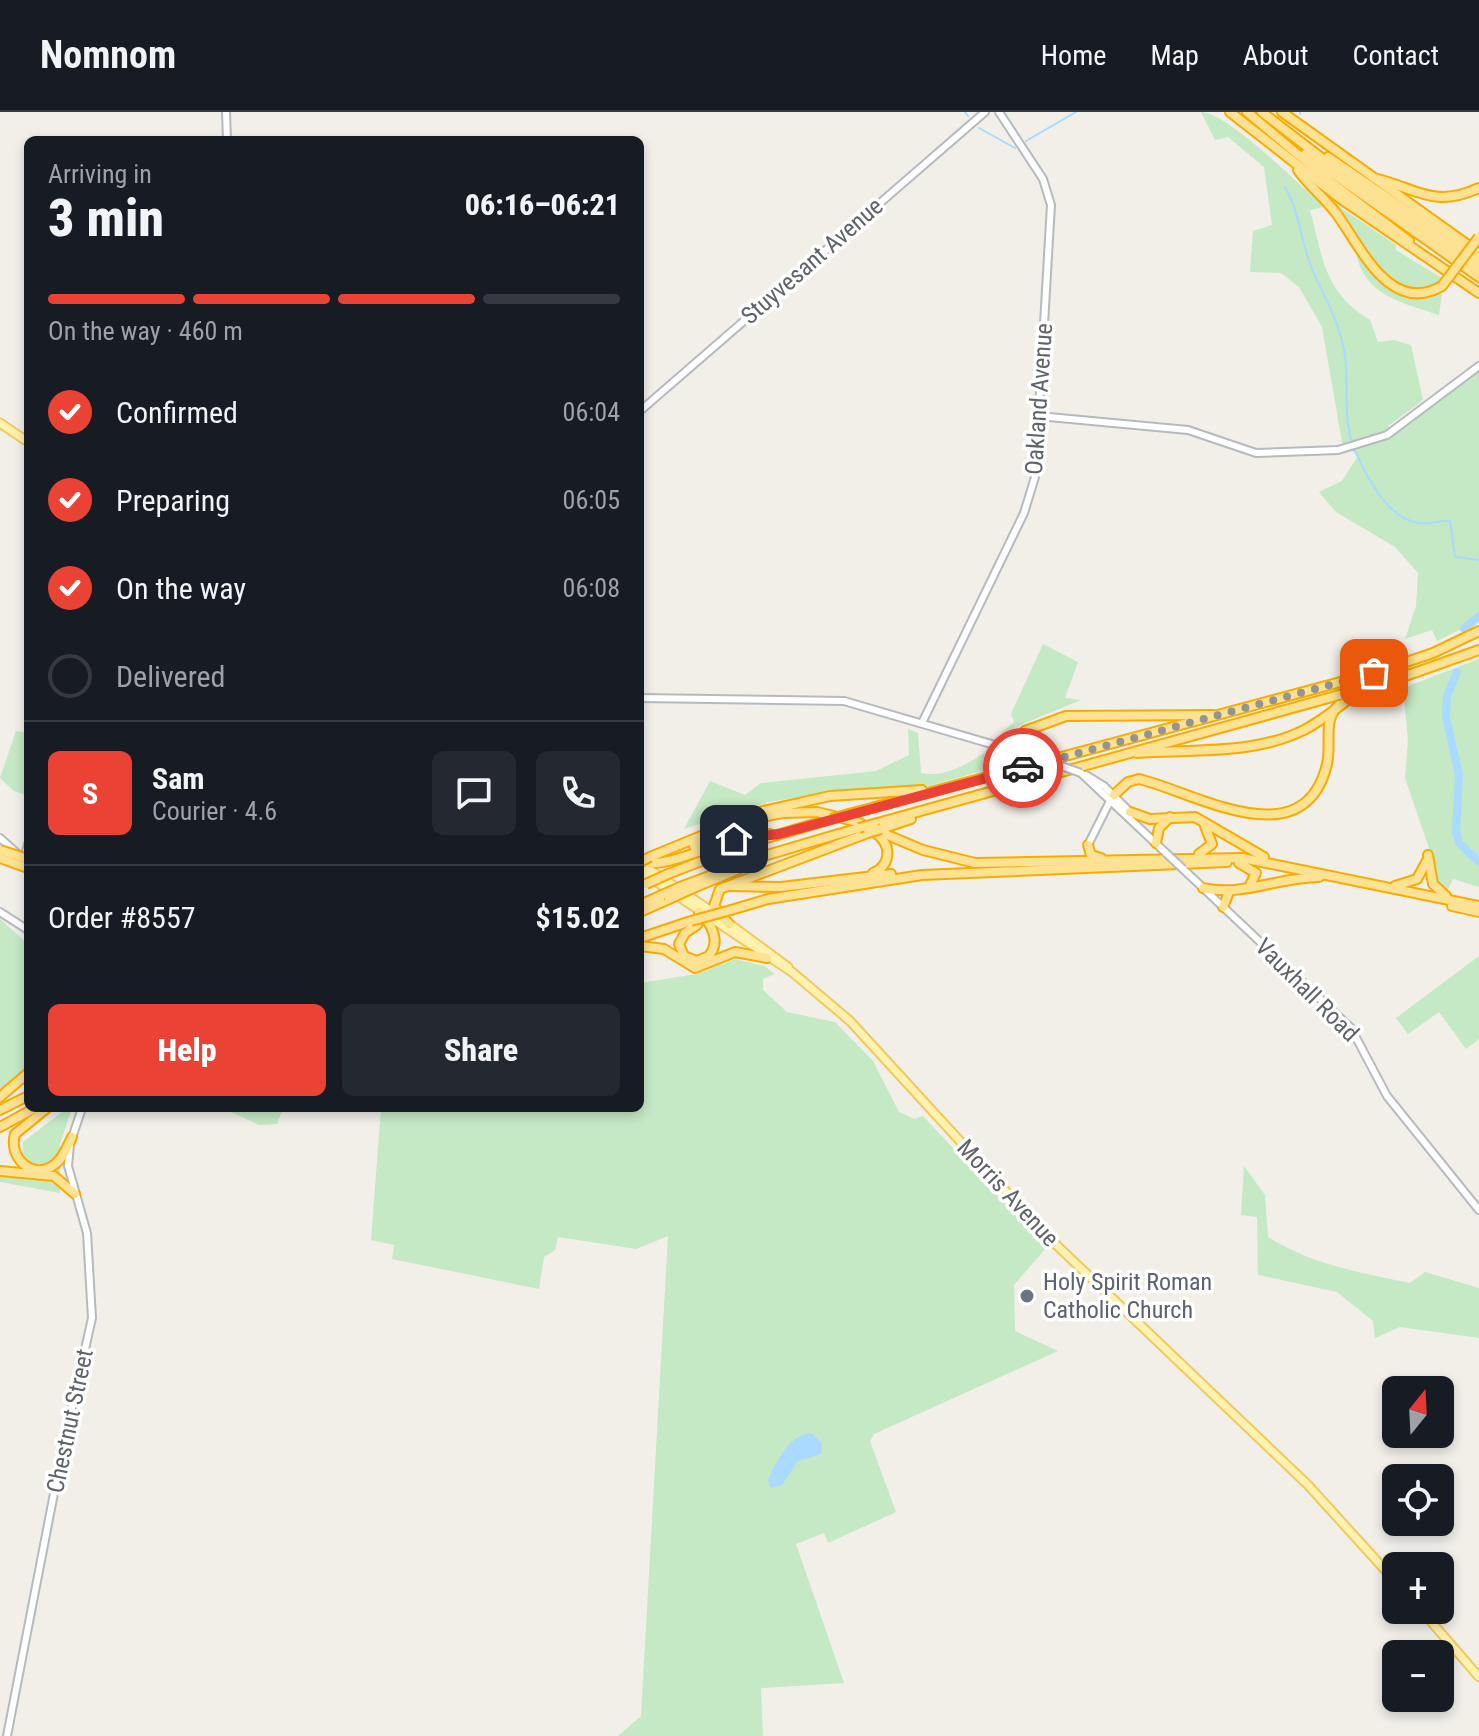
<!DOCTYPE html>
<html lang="en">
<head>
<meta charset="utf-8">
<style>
	:root { --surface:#171b24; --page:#242831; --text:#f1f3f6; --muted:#9ea1a6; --line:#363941; --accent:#ea4335 }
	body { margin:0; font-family:"Roboto Condensed",sans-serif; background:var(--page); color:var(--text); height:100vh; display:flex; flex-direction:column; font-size:30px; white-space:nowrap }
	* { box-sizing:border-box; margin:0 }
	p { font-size:26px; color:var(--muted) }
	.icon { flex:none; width:44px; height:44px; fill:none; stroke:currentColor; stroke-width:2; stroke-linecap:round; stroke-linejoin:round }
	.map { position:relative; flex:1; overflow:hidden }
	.details { position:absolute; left:24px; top:24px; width:620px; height:976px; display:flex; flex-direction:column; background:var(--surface); border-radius:12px; box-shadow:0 4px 12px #0003 }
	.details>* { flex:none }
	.needle { width:52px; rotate:18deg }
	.controls { position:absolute; left:1382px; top:1264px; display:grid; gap:16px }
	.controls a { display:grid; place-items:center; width:72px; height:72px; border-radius:12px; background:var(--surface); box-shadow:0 4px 12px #0003; font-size:40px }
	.pin { position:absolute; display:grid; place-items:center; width:68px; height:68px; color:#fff; margin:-34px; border-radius:16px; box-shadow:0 4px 12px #0006 }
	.courier { position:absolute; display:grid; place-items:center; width:80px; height:80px; margin:-40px; border:6px solid #ea4335; border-radius:50%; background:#fff; color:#222; box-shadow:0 2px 10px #0007 }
	.head em { font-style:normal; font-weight:800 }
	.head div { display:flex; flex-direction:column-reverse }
	.head { display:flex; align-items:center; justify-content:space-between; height:136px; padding:0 24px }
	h1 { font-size:52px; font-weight:800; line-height:60px }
	.bar { display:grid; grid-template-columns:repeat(4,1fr); gap:12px 8px; align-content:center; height:96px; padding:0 24px }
	.bar i { height:10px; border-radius:6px; background:var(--line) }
	.bar .current { background:var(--accent) }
	.bar p { grid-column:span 4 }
	.line { display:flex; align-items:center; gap:20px; padding:0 24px; border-top:2px solid var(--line) }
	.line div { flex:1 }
	.round { display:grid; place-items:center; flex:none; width:84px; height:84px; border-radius:12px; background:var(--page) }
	ol { padding:0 24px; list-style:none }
	li { display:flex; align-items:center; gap:24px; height:88px }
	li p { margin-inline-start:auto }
	li .icon { padding:8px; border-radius:50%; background:var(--accent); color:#fff; stroke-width:4 }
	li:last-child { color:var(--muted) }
	li i { width:44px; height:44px; border:4px solid var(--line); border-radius:50% }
	.action { display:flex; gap:16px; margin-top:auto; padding:16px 24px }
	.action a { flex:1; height:92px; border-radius:12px; background:var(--accent); color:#fff; font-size:32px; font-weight:800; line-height:92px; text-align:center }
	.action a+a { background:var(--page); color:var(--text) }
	header { display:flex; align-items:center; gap:48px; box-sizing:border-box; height:112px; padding:0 40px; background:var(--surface); border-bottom:2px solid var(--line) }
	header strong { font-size:38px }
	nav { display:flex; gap:44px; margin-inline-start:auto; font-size:28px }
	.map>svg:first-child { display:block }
</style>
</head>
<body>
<header>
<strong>Nomnom</strong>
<nav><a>Home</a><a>Map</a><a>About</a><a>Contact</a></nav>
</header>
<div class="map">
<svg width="1479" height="1624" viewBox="0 0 1479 1624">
	<rect width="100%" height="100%" fill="#f1efe8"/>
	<g fill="#c5e8c5">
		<path d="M 1201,0 C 1227,0 1301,74 1324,95 L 1310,98 C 1323,147 1324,180 1370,208 L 1378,230 L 1394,228 L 1411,233 L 1423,288 L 1388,314 L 1391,319 L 1479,254 L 1479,508 L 1437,529 L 1432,518 L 1405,527 L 1416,494 L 1418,461 L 1395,435 L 1336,400 L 1319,380 L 1342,369 L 1358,344 L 1342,330 L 1322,215 L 1299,175 L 1281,161 L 1250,160 L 1253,119 L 1272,113 L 1264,55 L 1228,25 L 1215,28 Z"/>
		<path d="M 1331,89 L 1396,133 L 1396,138 L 1445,168 C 1394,205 1355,122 1331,89 Z"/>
		<path d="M 1355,135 C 1380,171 1395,196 1442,181 L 1439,203 C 1400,190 1361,183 1355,135 Z"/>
		<path d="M 1043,532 L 1078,550 L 1065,586 L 1081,588 L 1001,621 L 1014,610 L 1011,602 Z"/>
		<path d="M 1479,547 L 1479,775 L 1453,767 L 1448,777 L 1435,767 L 1433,748 L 1405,666 L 1408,628 L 1403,576 Z"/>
		<path d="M 908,617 L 918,621 L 921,661 C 943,666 966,653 984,641 L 1014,650 L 921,676 L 845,677 L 769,690 L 684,717 L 710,669 L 745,683 L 761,671 L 876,659 L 909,643 Z"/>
		<path d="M 16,619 L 28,621 L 28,684 L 14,679 L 0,666 Z"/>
		<path d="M 0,807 L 28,832 L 28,955 L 0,980 Z"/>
		<path d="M 1479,844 L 1479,927 L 1466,937 L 1439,900 L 1408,922 L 1396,906 Z"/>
		<path d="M 735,847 L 764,854 L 775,862 L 763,867 L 763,878 L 787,900 L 835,910 L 873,949 L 899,1000 L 914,1007 L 923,1004 L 1046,1136 L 1014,1173 L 1015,1219 L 1058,1239 L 874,1322 L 870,1329 L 896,1400 L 828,1431 L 824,1421 L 796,1432 L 844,1571 L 761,1576 L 763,1624 L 618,1624 L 641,1604 L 668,1124 L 636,1137 L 558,1125 L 555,1138 L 544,1145 L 539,1177 L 392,1147 L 394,1133 L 371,1128 L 381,996 L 640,996 L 640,871 L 697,862 Z"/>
		<path d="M 67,996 L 72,996 L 60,1032 L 60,1081 L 0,1070 L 0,1064 L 22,1066 L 23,1030 Z"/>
		<path d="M 222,996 L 283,996 L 277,1012 L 259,1013 Z"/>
		<path d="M 1244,1054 L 1265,1083 L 1268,1125 C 1310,1152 1361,1161 1410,1171 L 1425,1160 L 1479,1176 L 1479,1226 L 1400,1215 L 1375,1226 L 1373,1209 L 1337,1180 L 1258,1163 L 1257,1105 L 1241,1103 Z"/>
	</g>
	<path fill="#aadaff" d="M 811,1321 L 822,1331 L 821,1342 L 797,1350 L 782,1373 L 771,1376 L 768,1368 C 776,1350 790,1322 811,1321 Z"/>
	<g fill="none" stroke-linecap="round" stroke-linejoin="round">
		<g stroke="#aadaff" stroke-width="2">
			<path d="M 965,0 L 968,4"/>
			<path d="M 1300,0 L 1300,2"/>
			<path d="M 979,16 L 1015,36"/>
			<path d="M 1026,29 L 1076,0"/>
			<path d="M 1285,75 C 1301,102 1301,136 1315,164 C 1327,190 1341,214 1345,244 C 1349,273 1343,302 1352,330"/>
			<path d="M 1355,339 C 1367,365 1387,406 1418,411 C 1429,413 1439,408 1450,409 L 1455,445 L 1479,448"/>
		</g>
		<g stroke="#aadaff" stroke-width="8">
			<path d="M 1464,517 L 1479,504"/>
			<path d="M 1457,560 L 1447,584 L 1446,605 L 1459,663 L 1456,719 L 1459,731 L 1479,750"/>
		</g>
		<defs>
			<g id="secondary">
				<path d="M 226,0 L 227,28"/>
				<path d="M 640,299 L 985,0"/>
				<path d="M 1038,304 L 1188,318 L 1256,341 L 1338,338 L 1387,323 L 1479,254"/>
				<path d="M 640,586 L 844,589 L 1036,645"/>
				<path d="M 922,611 L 1024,401 L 1035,365 L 1051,93 L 1043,67 L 999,0"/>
				<path d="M 1081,661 L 1166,741"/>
				<path d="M 1086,663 L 1104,674 L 1132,702"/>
				<path d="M 0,726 L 28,751"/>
				<path d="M 1088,733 L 1110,689"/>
				<path d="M 24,748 L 28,732"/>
				<path d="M 1183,757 L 1351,916 L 1387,984 L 1479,1098"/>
				<path d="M 0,800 L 28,818"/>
				<path d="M 7,1624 L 62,1340 L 92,1206 L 87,1121 L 68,1054 L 70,1032 L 82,996"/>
			</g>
			<g id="primary">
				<path d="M 0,311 L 28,330"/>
				<path d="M 640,751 L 717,803"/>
				<path d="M 640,759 L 792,860 L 850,909 L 1047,1124 L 1308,1373 L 1396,1470"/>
				<path d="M 727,810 L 788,855"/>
				<path d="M 1421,1498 L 1479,1565"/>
			</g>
			<g id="highway">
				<path d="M 1230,0 L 1341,87 L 1479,181"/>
				<path d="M 1247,0 L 1332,71 L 1409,129"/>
				<path d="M 1262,0 L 1346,65 L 1479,156"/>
				<path d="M 1282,0 L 1479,141"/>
				<path d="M 1305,42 L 1479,165"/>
				<path d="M 1328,45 L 1479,148"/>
				<path d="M 1298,58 C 1309,74 1324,85 1336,101 C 1361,135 1390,204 1442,174"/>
				<path d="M 1374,66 C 1416,76 1433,97 1479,76"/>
				<path d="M 1010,638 L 1025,619 L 1066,604 L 1213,603"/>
				<path d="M 1137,641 C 1192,637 1254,643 1304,618 C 1323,608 1343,592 1360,578"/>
				<path d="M 1114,683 L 1128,670 L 1139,667 C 1194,680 1304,748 1327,652 C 1332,632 1322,608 1339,593"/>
				<path d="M 1130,700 L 1150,707 L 1195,705 L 1264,745"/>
				<path d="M 849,702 L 1374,561 L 1433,541 L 1479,519"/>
				<path d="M 723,708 L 830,684 L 922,678"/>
				<path d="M 874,712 L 1397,567 L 1479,538"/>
				<path d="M 881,717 L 911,707"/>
				<path d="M 1156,731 L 1159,716 L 1170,705"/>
				<path d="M 1088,733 L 1091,743 L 1101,746"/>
				<path d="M 694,734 L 740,713"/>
				<path d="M 1199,742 L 1212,732 L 1205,714"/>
				<path d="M 1428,743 L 1433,772 L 1446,784"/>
				<path d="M 650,745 L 735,710 L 783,701 L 817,700 L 854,709 L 923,738 L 975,751 L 1242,746 L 1479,794"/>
				<path d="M 640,750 C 668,759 732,721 770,722"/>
				<path d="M 1239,751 L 1256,761 L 1250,773"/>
				<path d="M 873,761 C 891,753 892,734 877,722"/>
				<path d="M 668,762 L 743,733 L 831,707"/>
				<path d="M 685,773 L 757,746 L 859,716"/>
				<path d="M 729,774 L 781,775 L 891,762"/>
				<path d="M 1395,774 L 1417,767 L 1428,747"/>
				<path d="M 1203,776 C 1241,785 1280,765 1319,765"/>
				<path d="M 691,777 L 739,757"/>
				<path d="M 640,793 L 662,783"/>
				<path d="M 1452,794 L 1479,800"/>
				<path d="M 1223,795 L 1229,780"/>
				<path d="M 731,798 L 768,787 L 922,763 L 1227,750"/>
				<path d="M 640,800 L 669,787"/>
				<path d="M 729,812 L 714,794 L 720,777 L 868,721"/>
				<path d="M 697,813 L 685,821 L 679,832 L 684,844 L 697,849 L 709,844 C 721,829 712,812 699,800"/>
				<path d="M 640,826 L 691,809"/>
				<path d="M 640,834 L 664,837 L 695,856 L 735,840 L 767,846"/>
				<path d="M 0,985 L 28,961"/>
				<path d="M 47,996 L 15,1022 C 8,1045 32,1069 54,1053 C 63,1047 67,1035 72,1025"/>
				<path d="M 0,998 L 28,984"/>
				<path d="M 0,1015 L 35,996"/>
				<path d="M 0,1059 L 54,1064 L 75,1082"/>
			</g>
		</defs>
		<use href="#secondary" stroke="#b6babf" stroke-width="10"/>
		<use href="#primary" stroke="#f2c960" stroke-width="11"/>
		<use href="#highway" stroke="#f9ab00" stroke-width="12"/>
		<use href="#secondary" stroke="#fff" stroke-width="6"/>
		<use href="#primary" stroke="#fff2af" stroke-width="7"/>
		<use href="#highway" stroke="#fde293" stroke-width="8"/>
		<defs>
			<g id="secondary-bridge">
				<path d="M 1036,645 L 1081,661"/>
				<path d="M 1166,741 L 1183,757"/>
			</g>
			<g id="highway-bridge">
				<path d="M 1442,174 L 1479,125"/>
				<path d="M 831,707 L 849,702"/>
				<path d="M 859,716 L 874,712"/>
				<path d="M 868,721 L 881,717"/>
				<path d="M 0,738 L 28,747"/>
				<path d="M 0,746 L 28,756"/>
				<path d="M 640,750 L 650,745"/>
				<path d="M 646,772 L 668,762"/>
				<path d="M 662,783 L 685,773"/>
				<path d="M 669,787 L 691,777"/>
				<path d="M 691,809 L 731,798"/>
			</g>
		</defs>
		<use href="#secondary-bridge" stroke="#b6babf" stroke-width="10" stroke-linecap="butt"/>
		<use href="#highway-bridge" stroke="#f9ab00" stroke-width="12" stroke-linecap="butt"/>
		<use href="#secondary-bridge" stroke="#fff" stroke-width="6"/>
		<use href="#highway-bridge" stroke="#fde293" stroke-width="8"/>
	</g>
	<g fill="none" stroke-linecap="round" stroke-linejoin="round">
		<path stroke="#929495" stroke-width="8" stroke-dasharray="0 14.4" d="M 1023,656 L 1374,561"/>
		<path stroke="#ea4335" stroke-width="10" d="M 734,727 L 779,722 L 1023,656"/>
	</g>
	<circle fill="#6b7280" stroke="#fff" stroke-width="3" cx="1027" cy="1184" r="8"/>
	<g text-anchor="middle" stroke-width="7" stroke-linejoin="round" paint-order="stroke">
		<g font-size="24" fill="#5f6368" stroke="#fff">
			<text transform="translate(812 149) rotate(-41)" y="8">Stuyvesant Avenue</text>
			<text transform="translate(1039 287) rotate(-86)" y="8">Oakland Avenue</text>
			<text transform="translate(1307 878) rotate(45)" y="8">Vauxhall Road</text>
			<text transform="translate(1008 1081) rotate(47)" y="8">Morris Avenue</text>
			<text transform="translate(70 1309) rotate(-78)" y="8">Chestnut Street</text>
		</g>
		<g font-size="24" fill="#5b616d" stroke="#fff" text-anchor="start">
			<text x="1043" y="1178">Holy Spirit Roman<tspan x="1043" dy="28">Catholic Church</tspan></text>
		</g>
	</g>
</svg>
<div class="controls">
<a><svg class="needle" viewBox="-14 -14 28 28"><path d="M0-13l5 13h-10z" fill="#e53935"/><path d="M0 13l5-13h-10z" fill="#9ea1a6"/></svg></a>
<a><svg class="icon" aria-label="locate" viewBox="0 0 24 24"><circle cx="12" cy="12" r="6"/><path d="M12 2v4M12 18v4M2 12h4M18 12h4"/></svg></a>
<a>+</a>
<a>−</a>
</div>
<div class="pin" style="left:1374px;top:561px;background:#ea580c"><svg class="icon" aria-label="bag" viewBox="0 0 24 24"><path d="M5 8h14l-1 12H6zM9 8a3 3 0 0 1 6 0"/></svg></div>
<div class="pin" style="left:734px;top:727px;background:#1f2937"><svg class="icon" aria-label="home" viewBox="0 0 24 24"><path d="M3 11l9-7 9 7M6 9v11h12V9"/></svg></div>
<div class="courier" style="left:1023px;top:656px"><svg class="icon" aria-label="car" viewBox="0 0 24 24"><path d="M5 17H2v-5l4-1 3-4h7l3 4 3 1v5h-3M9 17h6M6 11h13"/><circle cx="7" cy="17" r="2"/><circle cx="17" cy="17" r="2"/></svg></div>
<section class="details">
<div class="head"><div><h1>3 min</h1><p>Arriving in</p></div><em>06:16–06:21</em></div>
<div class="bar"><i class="current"></i><i class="current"></i><i class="current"></i><i></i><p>On the way · 460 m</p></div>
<ol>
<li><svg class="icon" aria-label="check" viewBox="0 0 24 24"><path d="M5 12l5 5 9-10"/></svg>Confirmed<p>06:04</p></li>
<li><svg class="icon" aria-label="check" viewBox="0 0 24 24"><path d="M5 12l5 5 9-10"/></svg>Preparing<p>06:05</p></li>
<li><svg class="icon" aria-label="check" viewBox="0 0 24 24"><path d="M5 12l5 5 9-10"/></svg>On the way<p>06:08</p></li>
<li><i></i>Delivered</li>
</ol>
<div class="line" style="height:144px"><b class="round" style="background:var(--accent);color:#fff">S</b><div><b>Sam</b><p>Courier · 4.6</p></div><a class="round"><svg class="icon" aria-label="chat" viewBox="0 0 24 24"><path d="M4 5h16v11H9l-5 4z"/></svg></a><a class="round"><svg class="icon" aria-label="phone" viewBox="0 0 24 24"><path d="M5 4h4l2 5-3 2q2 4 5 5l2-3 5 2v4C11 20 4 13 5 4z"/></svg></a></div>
<div class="line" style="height:104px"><div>Order #8557</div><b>$15.02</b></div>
<div class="action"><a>Help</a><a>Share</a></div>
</section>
</div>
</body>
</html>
